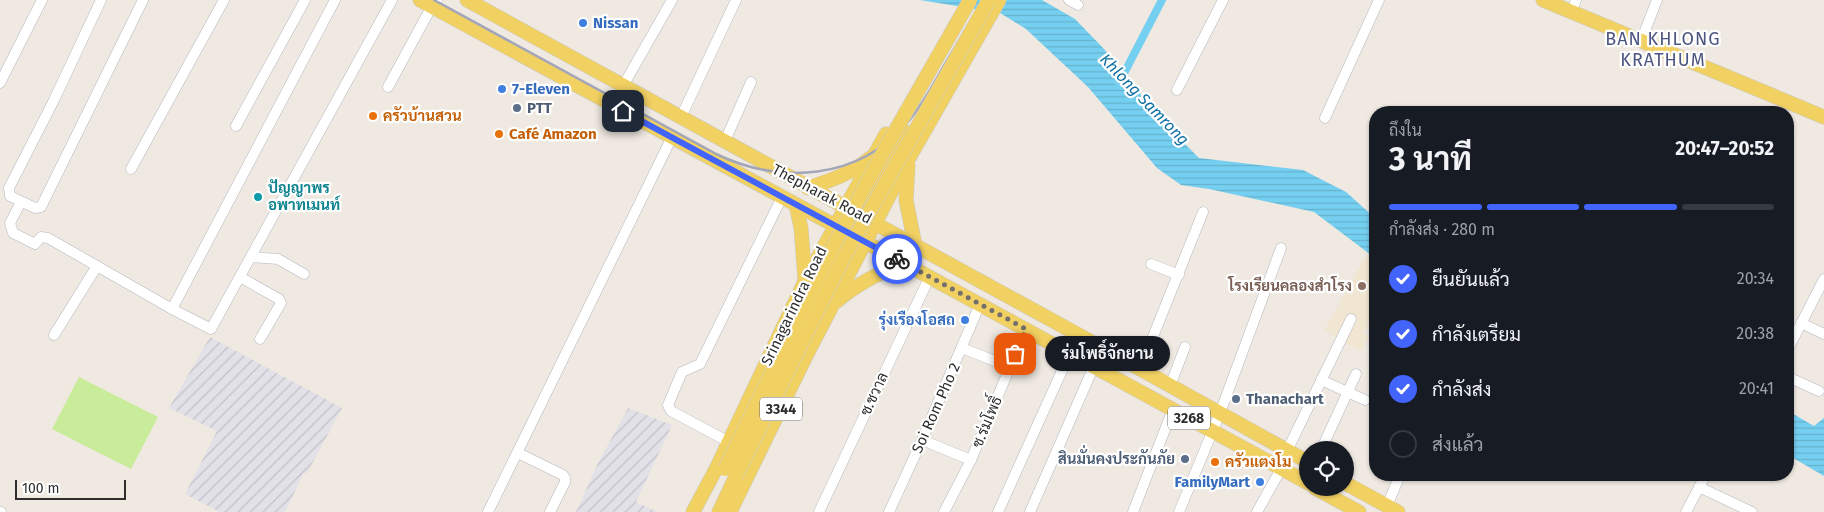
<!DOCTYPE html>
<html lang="th">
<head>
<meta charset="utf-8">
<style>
	:root { --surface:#171b24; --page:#20242c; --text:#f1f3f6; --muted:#9ea1a6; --line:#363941; --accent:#4264fb }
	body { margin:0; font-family:"Fira Sans",Sarabun,sans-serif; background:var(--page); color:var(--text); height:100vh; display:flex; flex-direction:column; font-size:19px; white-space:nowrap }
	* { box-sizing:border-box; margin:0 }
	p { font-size:16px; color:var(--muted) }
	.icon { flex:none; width:28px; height:28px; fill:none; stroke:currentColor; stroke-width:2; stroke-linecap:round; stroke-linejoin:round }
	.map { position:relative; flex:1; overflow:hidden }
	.drawer { position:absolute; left:1369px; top:106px; width:425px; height:375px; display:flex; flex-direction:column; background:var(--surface); border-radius:20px; box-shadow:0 1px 4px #0004 }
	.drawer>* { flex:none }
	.controls { position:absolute; left:1299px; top:441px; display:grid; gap:10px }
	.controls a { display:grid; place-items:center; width:55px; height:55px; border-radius:50%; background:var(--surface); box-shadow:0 1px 4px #0004; font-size:25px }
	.scale { position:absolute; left:15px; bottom:12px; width:111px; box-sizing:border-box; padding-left:5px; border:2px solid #2e2e2e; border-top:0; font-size:14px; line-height:18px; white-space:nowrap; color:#2e2e2e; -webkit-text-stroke:4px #fff; paint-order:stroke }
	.pin { position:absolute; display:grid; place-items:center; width:42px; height:42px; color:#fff; margin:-21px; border-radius:10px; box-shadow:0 2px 8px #0006 }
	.courier { position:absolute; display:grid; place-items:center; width:50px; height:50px; margin:-25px; border:4px solid #4264fb; border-radius:50%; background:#fff; color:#222; box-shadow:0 1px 6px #0007 }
	.bubble { position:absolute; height:35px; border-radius:18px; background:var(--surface); box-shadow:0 1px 4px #0004; font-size:16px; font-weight:700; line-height:35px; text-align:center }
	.headline em { font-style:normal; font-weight:700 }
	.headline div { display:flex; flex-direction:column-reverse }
	.headline { display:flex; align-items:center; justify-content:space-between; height:85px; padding:0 20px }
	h1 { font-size:32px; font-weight:700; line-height:38px }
	.bar { display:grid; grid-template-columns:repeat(4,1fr); gap:8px 5px; align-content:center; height:60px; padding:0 20px }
	.bar i { height:6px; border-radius:4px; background:var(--line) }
	.bar .current { background:var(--accent) }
	.bar p { grid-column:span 4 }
	ol { padding:0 20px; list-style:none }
	li { display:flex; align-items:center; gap:15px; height:55px }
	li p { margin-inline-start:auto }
	li .icon { padding:5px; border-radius:50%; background:var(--accent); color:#fff; stroke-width:4 }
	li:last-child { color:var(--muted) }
	li i { width:28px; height:28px; border:2px solid var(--line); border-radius:50% }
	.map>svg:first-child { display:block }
</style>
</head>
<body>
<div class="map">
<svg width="1824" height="512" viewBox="0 0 1824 512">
	<defs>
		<pattern id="industrial-furrows" width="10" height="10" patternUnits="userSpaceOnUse" patternTransform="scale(1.25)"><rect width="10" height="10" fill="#e3e1e8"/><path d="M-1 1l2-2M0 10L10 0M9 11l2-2" fill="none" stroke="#c3c1c7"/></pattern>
		<pattern id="water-rules" width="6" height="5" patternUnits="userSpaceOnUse" patternTransform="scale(1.25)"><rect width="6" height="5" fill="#75cff0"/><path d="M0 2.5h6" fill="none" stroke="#66b2ce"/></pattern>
	</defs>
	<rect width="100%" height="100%" fill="#efe9e1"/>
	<g fill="url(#industrial-furrows)">
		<path d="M 210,337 L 342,408 L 307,473 L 304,473 L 285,512 L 220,512 L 185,494 L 217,431 L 169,408 Z"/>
		<path d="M 628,408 L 672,425 L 636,502 L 658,512 L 576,512 L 598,463 Z"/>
	</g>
	<path fill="#f0e6d1" d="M 1365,257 L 1375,262 L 1375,311 L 1363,333 L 1369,336 L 1361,351 L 1324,331 Z"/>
	<path fill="#c9ec9a" d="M 79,377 L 158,417 L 131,469 L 52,429 Z"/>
	<g fill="url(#water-rules)">
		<path d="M 920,0 L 1042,0 L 1075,19 L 1104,49 L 1164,123 L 1199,158 L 1303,170 L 1346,192 L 1375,218 L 1375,258 L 1314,212 L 1209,189 L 1181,185 L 1157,168 L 1088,87 L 1026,29 L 1000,13 Z"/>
		<path d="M 1788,411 L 1814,426 L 1824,418 L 1824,476 L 1788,455 Z"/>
	</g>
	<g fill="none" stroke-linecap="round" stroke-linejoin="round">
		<path stroke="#75cff0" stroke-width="8" d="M 1119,83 L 1162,0"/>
		<defs>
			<g id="minor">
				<path d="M 101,0 L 54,100 L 9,188 L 10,196 L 35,208 L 41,207 L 143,0"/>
				<path d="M 335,0 L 172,309 L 211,329 L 392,0"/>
				<path d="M 1069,0 L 1078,5"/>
				<path d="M 1572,12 L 1576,0"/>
				<path d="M 1641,41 L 1657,0"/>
				<path d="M 0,83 L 42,0"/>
				<path d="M 623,86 L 672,0"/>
				<path d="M 388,87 L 432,6 L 437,0"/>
				<path d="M 1177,90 L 1223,0"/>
				<path d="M 681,117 L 736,0"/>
				<path d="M 1325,118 L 1379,0"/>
				<path d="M 236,126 L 305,0"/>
				<path d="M 725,141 L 751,82"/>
				<path d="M 131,169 L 224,0"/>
				<path d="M 21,202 L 10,223 L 13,233 L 35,244 L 41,237 L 48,238 L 172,309"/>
				<path d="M 251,257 L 278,259 L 304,274"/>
				<path d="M 1151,264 L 1179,275"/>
				<path d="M 240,277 L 279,299 L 281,303 L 260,339"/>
				<path d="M 1801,323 L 1824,334"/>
				<path d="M 54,335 L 97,266"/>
				<path d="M 962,348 L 1010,367"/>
				<path d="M 1788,349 L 1824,279"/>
				<path d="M 1140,369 L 1203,212"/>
				<path d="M 1788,377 L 1819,391"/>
				<path d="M 1321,380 L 1365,400"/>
				<path d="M 1170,386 L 1185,347"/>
				<path d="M 922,440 L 971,460"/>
				<path d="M 729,442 L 671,411 L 668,405 L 682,372 L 700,364 L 782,197"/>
				<path d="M 1321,450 L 1356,374"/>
				<path d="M 1287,451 L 1351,319"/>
				<path d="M 518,453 L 563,475 L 565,478 L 565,482 L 550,512"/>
				<path d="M 1699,487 L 1752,512"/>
				<path d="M 1387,506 L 1400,475"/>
				<path d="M 0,512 L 1,512"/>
				<path d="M 488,512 L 672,137"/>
				<path d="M 819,512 L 930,276"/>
				<path d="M 889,512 L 922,440 L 980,304"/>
				<path d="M 944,512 L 971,460 L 1026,329"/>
				<path d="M 998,512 L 1070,353"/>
				<path d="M 1030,512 L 1094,366"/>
				<path d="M 1133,512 L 1173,409"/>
				<path d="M 1179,512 L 1220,413 L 1281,248"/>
				<path d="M 1257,512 L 1281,469"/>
				<path d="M 1686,512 L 1704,478 L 1703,475"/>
			</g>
			<g id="major">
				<path d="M 420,0 L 1308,483"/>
				<path d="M 467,0 L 1077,334 L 1308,462"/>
				<path d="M 1543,0 L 1824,117"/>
				<path d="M 908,166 L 906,200 L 915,245"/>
				<path d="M 808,188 C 829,181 853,173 870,158"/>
				<path d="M 796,205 L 801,228 L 805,280"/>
				<path d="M 837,301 C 857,284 880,273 903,262"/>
				<path d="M 805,320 L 849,233 L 904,131"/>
				<path d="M 1345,483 L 1398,512"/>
				<path d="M 1315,488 L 1359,512"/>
				<path d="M 693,512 L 717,467 L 805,281 L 886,134"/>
				<path d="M 719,512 L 736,476"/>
				<path d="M 730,512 L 807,354 L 909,158 L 999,0"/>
			</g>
		</defs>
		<use href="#minor" stroke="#b4b7c1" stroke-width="11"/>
		<use href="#major" stroke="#c9c9c9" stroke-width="15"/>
		<use href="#minor" stroke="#fff" stroke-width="10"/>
		<use href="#major" stroke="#f2d163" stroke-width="14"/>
		<path stroke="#a3a6b8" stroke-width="2.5" d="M 434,0 L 716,154 C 781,185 858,180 907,123 C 921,107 932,87 942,69 C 956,46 969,23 983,0"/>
		<defs>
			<g id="major-bridge">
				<path d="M 725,469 L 833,247 L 886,147 L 970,0"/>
				<path d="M 736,476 L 845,255 L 989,0"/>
			</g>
		</defs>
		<use href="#major-bridge" stroke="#c9c9c9" stroke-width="15" stroke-linecap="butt"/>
		<use href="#major-bridge" stroke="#f2d163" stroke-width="14"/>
	</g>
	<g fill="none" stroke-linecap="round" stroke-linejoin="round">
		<path stroke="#726f6d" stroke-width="5" stroke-dasharray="0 9" d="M 897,259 L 1026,329 L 1015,354"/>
		<path stroke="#4264fb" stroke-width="6" d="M 623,111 L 897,259"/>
	</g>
	<g fill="#3f7fe0" stroke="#fff" stroke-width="2">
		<circle cx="583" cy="23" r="5"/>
		<circle cx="502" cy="89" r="5"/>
		<circle cx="965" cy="320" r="5"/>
		<circle cx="1260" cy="482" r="5"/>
	</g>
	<g fill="#5c6f8a" stroke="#fff" stroke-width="2">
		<circle cx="517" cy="108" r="5"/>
		<circle cx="1236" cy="399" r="5"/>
		<circle cx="1185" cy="459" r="5"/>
	</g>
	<g fill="#e8710a" stroke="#fff" stroke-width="2">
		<circle cx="373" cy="116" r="5"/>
		<circle cx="499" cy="134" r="5"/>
		<circle cx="1215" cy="462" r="5"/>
	</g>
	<circle fill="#0f9aa8" stroke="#fff" stroke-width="2" cx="258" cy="197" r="5"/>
	<circle fill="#8d6e63" stroke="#fff" stroke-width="2" cx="1362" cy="286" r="5"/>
	<g text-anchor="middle" stroke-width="4.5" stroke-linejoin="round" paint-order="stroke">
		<g fill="#fff" stroke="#6d6d6d" stroke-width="1">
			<rect x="760" y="397.5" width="42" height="23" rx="4"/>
			<rect x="1168" y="406.5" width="42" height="23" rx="4"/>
		</g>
		<g font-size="14" font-weight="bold" fill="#2e2e2e">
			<text x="781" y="414">3344</text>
			<text x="1189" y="423">3268</text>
		</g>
		<g font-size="15" font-weight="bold" fill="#366cbe" stroke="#fff" text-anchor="start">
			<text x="593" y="28">Nissan</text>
			<text x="512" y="94">7-Eleven</text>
			<text x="955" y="325" text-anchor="end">รุ่งเรืองโอสถ</text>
			<text x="1250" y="487" text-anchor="end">FamilyMart</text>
		</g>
		<g font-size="15" font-weight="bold" fill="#4e5e75" stroke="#fff" text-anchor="start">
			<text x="527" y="113">PTT</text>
			<text x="1246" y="404">Thanachart</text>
			<text x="1175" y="464" text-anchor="end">สินมั่นคงประกันภัย</text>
		</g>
		<g font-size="15" font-weight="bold" fill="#c56008" stroke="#fff" text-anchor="start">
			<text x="383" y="121">ครัวบ้านสวน</text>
			<text x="509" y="139">Café Amazon</text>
			<text x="1225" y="467">ครัวแตงโม</text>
		</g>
		<g font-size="15" font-weight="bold" fill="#0d838f" stroke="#fff" text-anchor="start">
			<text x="268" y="193">ปัญญาพร<tspan x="268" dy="17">อพาทเมนท์</tspan></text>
		</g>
		<g font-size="15" fill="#2e2e2e" stroke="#fff">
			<text transform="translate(822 194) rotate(28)" y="5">Thepharak Road</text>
			<text transform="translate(794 306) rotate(-64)" y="5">Srinagarindra Road</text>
			<text transform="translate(874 394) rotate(-65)" y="5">ซ.ชวาล</text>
			<text transform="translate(936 408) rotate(-66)" y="5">Soi Rom Pho 2</text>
			<text transform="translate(987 422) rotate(-67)" y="5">ซ.ร่มโพธิ์</text>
		</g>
		<g font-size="15" font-weight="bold" fill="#785e54" stroke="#fff" text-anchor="end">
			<text x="1352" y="291">โรงเรียนคลองสำโรง</text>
		</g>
		<g font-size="16" font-style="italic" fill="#0d6fa3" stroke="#fff">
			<text transform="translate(1145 99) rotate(46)" y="6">Khlong Samrong</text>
		</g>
		<g font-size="18" letter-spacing="1" fill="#4d5680" stroke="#fff">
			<text x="1663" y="45">BAN KHLONG<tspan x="1663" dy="21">KRATHUM</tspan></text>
		</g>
	</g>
</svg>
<div class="controls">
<a><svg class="icon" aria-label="locate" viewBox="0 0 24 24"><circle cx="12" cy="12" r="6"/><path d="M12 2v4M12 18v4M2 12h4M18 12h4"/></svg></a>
</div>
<div class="scale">100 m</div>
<div class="pin" style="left:1015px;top:354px;background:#ea580c"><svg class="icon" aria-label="bag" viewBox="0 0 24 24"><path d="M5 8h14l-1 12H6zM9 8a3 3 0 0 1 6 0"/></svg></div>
<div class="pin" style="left:623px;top:111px;background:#1f2937"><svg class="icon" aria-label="home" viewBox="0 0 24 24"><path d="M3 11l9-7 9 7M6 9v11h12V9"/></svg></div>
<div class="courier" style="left:897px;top:259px"><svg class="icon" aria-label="bike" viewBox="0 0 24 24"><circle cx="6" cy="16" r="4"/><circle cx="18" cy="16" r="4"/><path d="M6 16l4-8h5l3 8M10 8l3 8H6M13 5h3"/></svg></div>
<div class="bubble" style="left:1045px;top:336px;width:125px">ร่มโพธิ์จักยาน</div>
<section class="drawer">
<div class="headline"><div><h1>3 นาที</h1><p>ถึงใน</p></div><em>20:47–20:52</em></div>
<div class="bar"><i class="current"></i><i class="current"></i><i class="current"></i><i></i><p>กำลังส่ง · 280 m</p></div>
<ol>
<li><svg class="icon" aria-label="check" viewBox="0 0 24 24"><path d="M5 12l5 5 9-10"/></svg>ยืนยันแล้ว<p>20:34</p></li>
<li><svg class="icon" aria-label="check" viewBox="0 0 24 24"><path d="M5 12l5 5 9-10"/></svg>กำลังเตรียม<p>20:38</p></li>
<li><svg class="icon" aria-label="check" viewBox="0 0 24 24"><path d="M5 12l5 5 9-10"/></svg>กำลังส่ง<p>20:41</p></li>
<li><i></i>ส่งแล้ว</li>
</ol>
</section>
</div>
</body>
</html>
